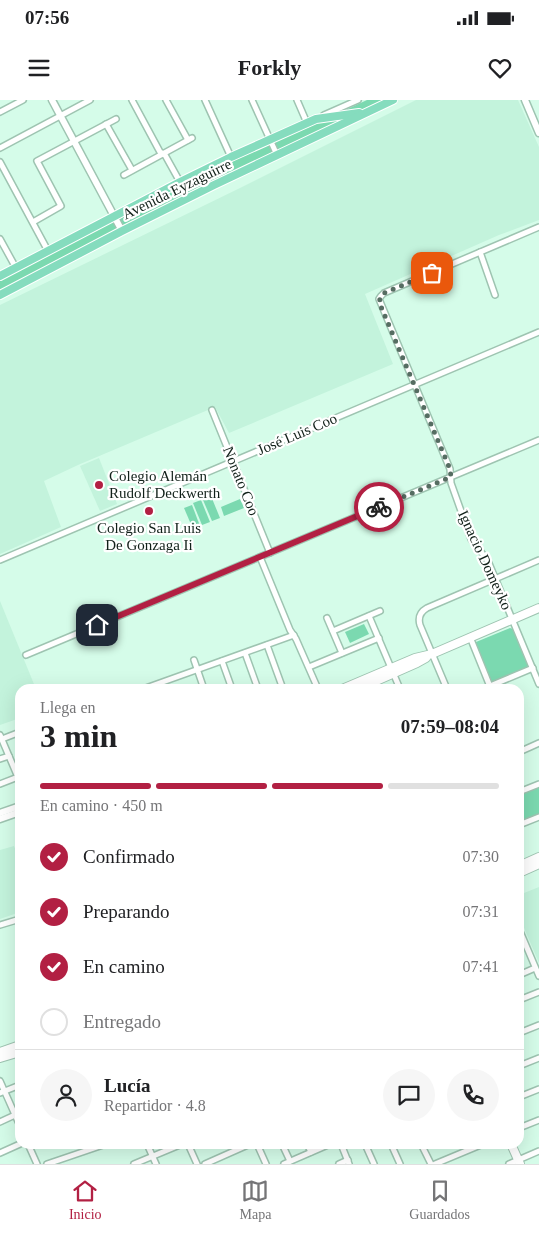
<!DOCTYPE html>
<html lang="es">
<head>
<meta charset="utf-8">
<style>
	:root { --surface:#fff; --page:#f6f6f6; --text:#202124; --muted:#757577; --line:#e0e0e0; --accent:#b22043 }
	body { margin:0; font-family:Georgia,serif; background:var(--page); color:var(--text); height:100vh; display:flex; flex-direction:column; font-size:19px; white-space:nowrap }
	* { box-sizing:border-box; margin:0 }
	p { font-size:16px; color:var(--muted) }
	.icon { flex:none; width:28px; height:28px; fill:none; stroke:currentColor; stroke-width:2; stroke-linecap:round; stroke-linejoin:round }
	.map { position:relative; flex:1; overflow:hidden }
	.drawer { position:absolute; left:15px; top:584px; width:509px; height:465px; display:flex; flex-direction:column; background:var(--surface); border-radius:15px; box-shadow:0 5px 20px #0002 }
	.drawer>* { flex:none }
	.pin { position:absolute; display:grid; place-items:center; width:42px; height:42px; color:#fff; margin:-21px; border-radius:10px; box-shadow:0 2px 8px #0006 }
	.courier { position:absolute; display:grid; place-items:center; width:50px; height:50px; margin:-25px; border:4px solid #b22043; border-radius:50%; background:#fff; color:#222; box-shadow:0 1px 6px #0007 }
	.overview em { font-style:normal; font-weight:700 }
	.overview div { display:flex; flex-direction:column-reverse }
	.overview { display:flex; align-items:center; justify-content:space-between; height:85px; padding:0 25px }
	h1 { font-size:32px; font-weight:700; line-height:38px }
	.bar { display:grid; grid-template-columns:repeat(4,1fr); gap:8px 5px; align-content:center; height:60px; padding:0 25px }
	.bar i { height:6px; border-radius:4px; background:var(--line) }
	.bar .on { background:var(--accent) }
	.bar p { grid-column:span 4 }
	.line { display:flex; align-items:center; gap:12px; padding:0 25px; border-top:1px solid var(--line) }
	.line div { flex:1 }
	.round { display:grid; place-items:center; flex:none; width:52px; height:52px; border-radius:26px; background:var(--page) }
	ol { padding:0 25px; list-style:none }
	li { display:flex; align-items:center; gap:15px; height:55px }
	li p { margin-inline-start:auto }
	li .icon { padding:5px; border-radius:50%; background:var(--accent); color:#fff; stroke-width:4 }
	li:last-child { color:var(--muted) }
	li i { width:28px; height:28px; border:2px solid var(--line); border-radius:50% }
	.status { display:flex; justify-content:space-between; align-items:center; height:35px; padding:0 25px; background:var(--surface); direction:ltr }
	.status svg { height:14px; fill:currentColor }
	header { display:flex; justify-content:space-between; align-items:center; height:65px; padding:0 25px; background:var(--surface); font-size:22px; font-weight:700 }
	.dock { display:flex; justify-content:space-around; align-items:center; height:70px; border-top:1px solid var(--line); background:var(--surface); font-size:14px; color:var(--muted) }
	.dock a { display:grid; justify-items:center; gap:2px }
	.dock .on { color:var(--accent) }
	.map>svg:first-child { display:block }
</style>
</head>
<body>
<div class="status"><b>07:56</b><svg viewBox="0 0 49 12"><path d="M0 12V9h3v3zM5 12V6h3v6zM10 12V3h3v9zM15 12V0h3v12zM26 1h20v11H26zM47 4h2v5h-2z"/></svg></div>
<header><svg class="icon" aria-label="menu" viewBox="0 0 24 24"><path d="M4 6h16M4 12h16M4 18h16"/></svg>Forkly<svg class="icon" aria-label="heart" viewBox="0 0 24 24"><path d="M12 20l-8-8c-3-5 5-10 8-4 3-6 11-1 8 4z"/></svg></header>
<div class="map">
<svg width="539" height="1064" viewBox="0 0 539 1064">
	<rect width="100%" height="100%" fill="#d5fce9"/>
	<g fill="#c3f3dc">
		<path d="M 416,0 L 518,0 L 539,47 L 539,120 L 499,135 L 365,194 L 393,264 L 229,333 L 215,307 L 78,365 L 44,381 L 61,427 L 0,454 L 0,205 L 240,88 Z"/>
		<path d="M 99,358 L 117,404 L 100,411 L 80,366 Z"/>
		<path d="M 0,501 L 36,589 L 20,589 L 20,618 L 0,625 Z"/>
		<path d="M 14,746 L 20,761 L 20,812 L 0,819 L 0,750 Z"/>
		<path d="M 539,787 L 539,863 L 519,816 L 519,795 Z"/>
	</g>
	<g fill="#7bd9b0">
		<path d="M 367,0 L 384,0 L 199,88 L 115,130 L 0,192 L 0,178 L 111,121 L 263,45 L 309,27 Z"/>
		<path d="M 211,396 L 220,418 L 212,421 L 203,400 Z"/>
		<path d="M 240,399 L 244,408 L 224,416 L 221,407 Z"/>
		<path d="M 201,400 L 210,422 L 202,425 L 193,403 Z"/>
		<path d="M 192,405 L 200,426 L 193,429 L 184,408 Z"/>
		<path d="M 364,524 L 369,534 L 350,543 L 345,532 Z"/>
		<path d="M 510,528 L 513,529 L 528,566 L 526,568 L 495,582 L 490,580 L 475,544 L 476,542 Z"/>
		<path d="M 539,686 L 539,715 L 519,723 L 519,694 Z"/>
	</g>
	<g fill="none" stroke-linecap="round" stroke-linejoin="round">
		<defs>
			<g id="minor">
				<path d="M 132,0 L 160,52 L 165,55 L 180,82"/>
				<path d="M 166,0 L 188,40"/>
				<path d="M 205,0 L 231,57"/>
				<path d="M 252,0 L 277,55"/>
				<path d="M 297,0 L 307,23"/>
				<path d="M 0,12 L 23,0"/>
				<path d="M 324,15 L 358,0"/>
				<path d="M 106,24 L 132,70"/>
				<path d="M 0,48 L 90,0"/>
				<path d="M 0,62 L 48,151"/>
				<path d="M 124,75 L 192,38"/>
				<path d="M 33,122 L 61,106 L 37,61 L 116,19"/>
				<path d="M 539,127 L 384,193 L 381,196 L 379,199 L 450,369 L 451,383 L 471,439 L 488,461 L 539,584"/>
				<path d="M 0,139 L 16,168"/>
				<path d="M 480,152 L 495,195"/>
				<path d="M 212,310 L 270,453"/>
				<path d="M 260,457 L 290,530 L 296,539 L 318,589"/>
				<path d="M 0,460 L 539,232"/>
				<path d="M 369,516 L 400,589"/>
				<path d="M 327,518 L 342,553"/>
				<path d="M 333,531 L 380,511"/>
				<path d="M 470,537 L 491,589"/>
				<path d="M 267,545 L 283,589"/>
				<path d="M 245,553 L 258,589"/>
				<path d="M 26,555 L 539,340"/>
				<path d="M 194,560 L 204,589"/>
				<path d="M 222,561 L 232,589"/>
				<path d="M 309,567 L 379,538"/>
				<path d="M 490,586 L 533,568"/>
				<path d="M 143,589 L 294,535"/>
				<path d="M 447,589 L 420,525 C 418,518 420,512 427,508 L 539,460"/>
				<path d="M 0,635 L 20,682"/>
				<path d="M 2,639 L 20,632"/>
				<path d="M 519,652 L 539,643"/>
				<path d="M 0,659 L 9,656"/>
				<path d="M 0,684 L 18,677"/>
				<path d="M 519,692 L 539,684"/>
				<path d="M 519,725 L 539,717"/>
				<path d="M 0,825 L 20,819"/>
				<path d="M 519,829 L 539,876"/>
				<path d="M 519,875 L 535,868"/>
				<path d="M 519,900 L 539,892"/>
				<path d="M 519,933 L 539,925"/>
				<path d="M 519,966 L 539,958"/>
				<path d="M 0,981 L 20,1026"/>
				<path d="M 0,993 L 20,985"/>
				<path d="M 519,997 L 539,989"/>
				<path d="M 0,1022 L 15,1015"/>
				<path d="M 519,1028 L 539,1020"/>
				<path d="M 28,1044 L 37,1064"/>
				<path d="M 147,1044 L 156,1064"/>
				<path d="M 188,1044 L 197,1064"/>
				<path d="M 257,1044 L 266,1064"/>
				<path d="M 282,1044 L 290,1061"/>
				<path d="M 307,1044 L 311,1052"/>
				<path d="M 341,1044 L 349,1064"/>
				<path d="M 365,1044 L 374,1064"/>
				<path d="M 391,1044 L 400,1064"/>
				<path d="M 421,1044 L 431,1064"/>
				<path d="M 0,1053 L 20,1044"/>
				<path d="M 47,1064 L 106,1044"/>
				<path d="M 134,1064 L 182,1044"/>
				<path d="M 205,1064 L 250,1044"/>
				<path d="M 284,1064 L 330,1044"/>
				<path d="M 339,1064 L 348,1060"/>
				<path d="M 435,1064 L 483,1044"/>
				<path d="M 509,1064 L 539,1051"/>
			</g>
			<g id="tertiary">
				<path d="M 52,0 L 122,131"/>
				<path d="M 525,0 L 539,33"/>
				<path d="M 0,713 L 20,706"/>
				<path d="M 0,719 L 20,712"/>
			</g>
			<g id="secondary">
				<path d="M 342,589 L 415,558 L 432,554 L 539,508"/>
				<path d="M 358,589 L 417,563 L 426,558"/>
				<path d="M 519,766 L 539,757"/>
				<path d="M 519,773 L 539,764"/>
				<path d="M 0,952 L 20,945"/>
				<path d="M 0,958 L 20,952"/>
				<path d="M 511,1044 L 520,1064"/>
			</g>
			<g id="primary">
				<path d="M 0,176 L 180,82 L 231,57 L 316,19 L 359,13"/>
				<path d="M 0,195 L 122,131 L 214,85 L 393,0"/>
			</g>
		</defs>
		<use href="#minor" stroke="#9ec4b1" stroke-width="8"/>
		<use href="#tertiary" stroke="#9ec4b1" stroke-width="9"/>
		<use href="#secondary" stroke="#9ec4b1" stroke-width="10"/>
		<use href="#primary" stroke="#fff" stroke-width="10"/>
		<use href="#minor" stroke="#fff" stroke-width="5"/>
		<use href="#tertiary" stroke="#fff" stroke-width="6"/>
		<use href="#secondary" stroke="#fff" stroke-width="8"/>
		<use href="#primary" stroke="#85dcbe" stroke-width="8"/>
	</g>
	<g fill="none" stroke-linecap="round" stroke-linejoin="round">
		<path stroke="#566d62" stroke-width="5" stroke-dasharray="0 9" d="M 379,407 L 451,377 L 450,369 L 379,202 L 381,196 L 384,193 L 432,173"/>
		<path stroke="#b22043" stroke-width="6" d="M 97,525 L 379,407"/>
	</g>
	<g fill="#b22043" stroke="#fff" stroke-width="2">
		<circle cx="99" cy="385" r="5"/>
		<circle cx="149" cy="411" r="5"/>
	</g>
	<g text-anchor="middle" stroke-width="4.5" stroke-linejoin="round" paint-order="stroke">
		<g font-size="15" fill="#112019" stroke="#fff">
			<text transform="translate(177 89) rotate(-26)" y="5">Avenida Eyzaguirre</text>
			<text transform="translate(297 334) rotate(-23)" y="5">José Luis Coo</text>
			<text transform="translate(241 381) rotate(68)" y="5">Nonato Coo</text>
			<text transform="translate(485 460) rotate(65)" y="5">Ignacio Domeyko</text>
		</g>
		<g font-size="15" fill="#112019" stroke="#fff" text-anchor="start">
			<text x="109" y="381">Colegio Alemán<tspan x="109" dy="17">Rudolf Deckwerth</tspan></text>
			<text x="149" y="433" text-anchor="middle">Colegio San Luis<tspan x="149" dy="17">De Gonzaga Ii</tspan></text>
		</g>
	</g>
</svg>
<div class="pin" style="left:432px;top:173px;background:#ea580c"><svg class="icon" aria-label="bag" viewBox="0 0 24 24"><path d="M5 8h14l-1 12H6zM9 8a3 3 0 0 1 6 0"/></svg></div>
<div class="pin" style="left:97px;top:525px;background:#1f2937"><svg class="icon" aria-label="home" viewBox="0 0 24 24"><path d="M3 11l9-7 9 7M6 9v11h12V9"/></svg></div>
<div class="courier" style="left:379px;top:407px"><svg class="icon" aria-label="bike" viewBox="0 0 24 24"><circle cx="6" cy="16" r="4"/><circle cx="18" cy="16" r="4"/><path d="M6 16l4-8h5l3 8M10 8l3 8H6M13 5h3"/></svg></div>
<section class="drawer">
<div class="overview"><div><h1>3 min</h1><p>Llega en</p></div><em>07:59–08:04</em></div>
<div class="bar"><i class="on"></i><i class="on"></i><i class="on"></i><i></i><p>En camino · 450 m</p></div>
<ol>
<li><svg class="icon" aria-label="check" viewBox="0 0 24 24"><path d="M5 12l5 5 9-10"/></svg>Confirmado<p>07:30</p></li>
<li><svg class="icon" aria-label="check" viewBox="0 0 24 24"><path d="M5 12l5 5 9-10"/></svg>Preparando<p>07:31</p></li>
<li><svg class="icon" aria-label="check" viewBox="0 0 24 24"><path d="M5 12l5 5 9-10"/></svg>En camino<p>07:41</p></li>
<li><i></i>Entregado</li>
</ol>
<div class="line" style="height:90px"><a class="round"><svg class="icon" aria-label="person" viewBox="0 0 24 24"><circle cx="12" cy="8" r="4"/><path d="M4 21q1-7 8-7t8 7"/></svg></a><div><b>Lucía</b><p>Repartidor · 4.8</p></div><a class="round"><svg class="icon" aria-label="chat" viewBox="0 0 24 24"><path d="M4 5h16v11H9l-5 4z"/></svg></a><a class="round"><svg class="icon" aria-label="phone" viewBox="0 0 24 24"><path d="M5 4h4l2 5-3 2q2 4 5 5l2-3 5 2v4C11 20 4 13 5 4z"/></svg></a></div>
</section>
</div>
<nav class="dock">
<a class="on"><svg class="icon" aria-label="home" viewBox="0 0 24 24"><path d="M3 11l9-7 9 7M6 9v11h12V9"/></svg>Inicio</a>
<a><svg class="icon" aria-label="map" viewBox="0 0 24 24"><path d="M3 6l6-2 6 2 6-2v14l-6 2-6-2-6 2zM9 4v14M15 6v14"/></svg>Mapa</a>
<a><svg class="icon" aria-label="saved" viewBox="0 0 24 24"><path d="M7 4h10v16l-5-4-5 4z"/></svg>Guardados</a>
</nav>
</body>
</html>
